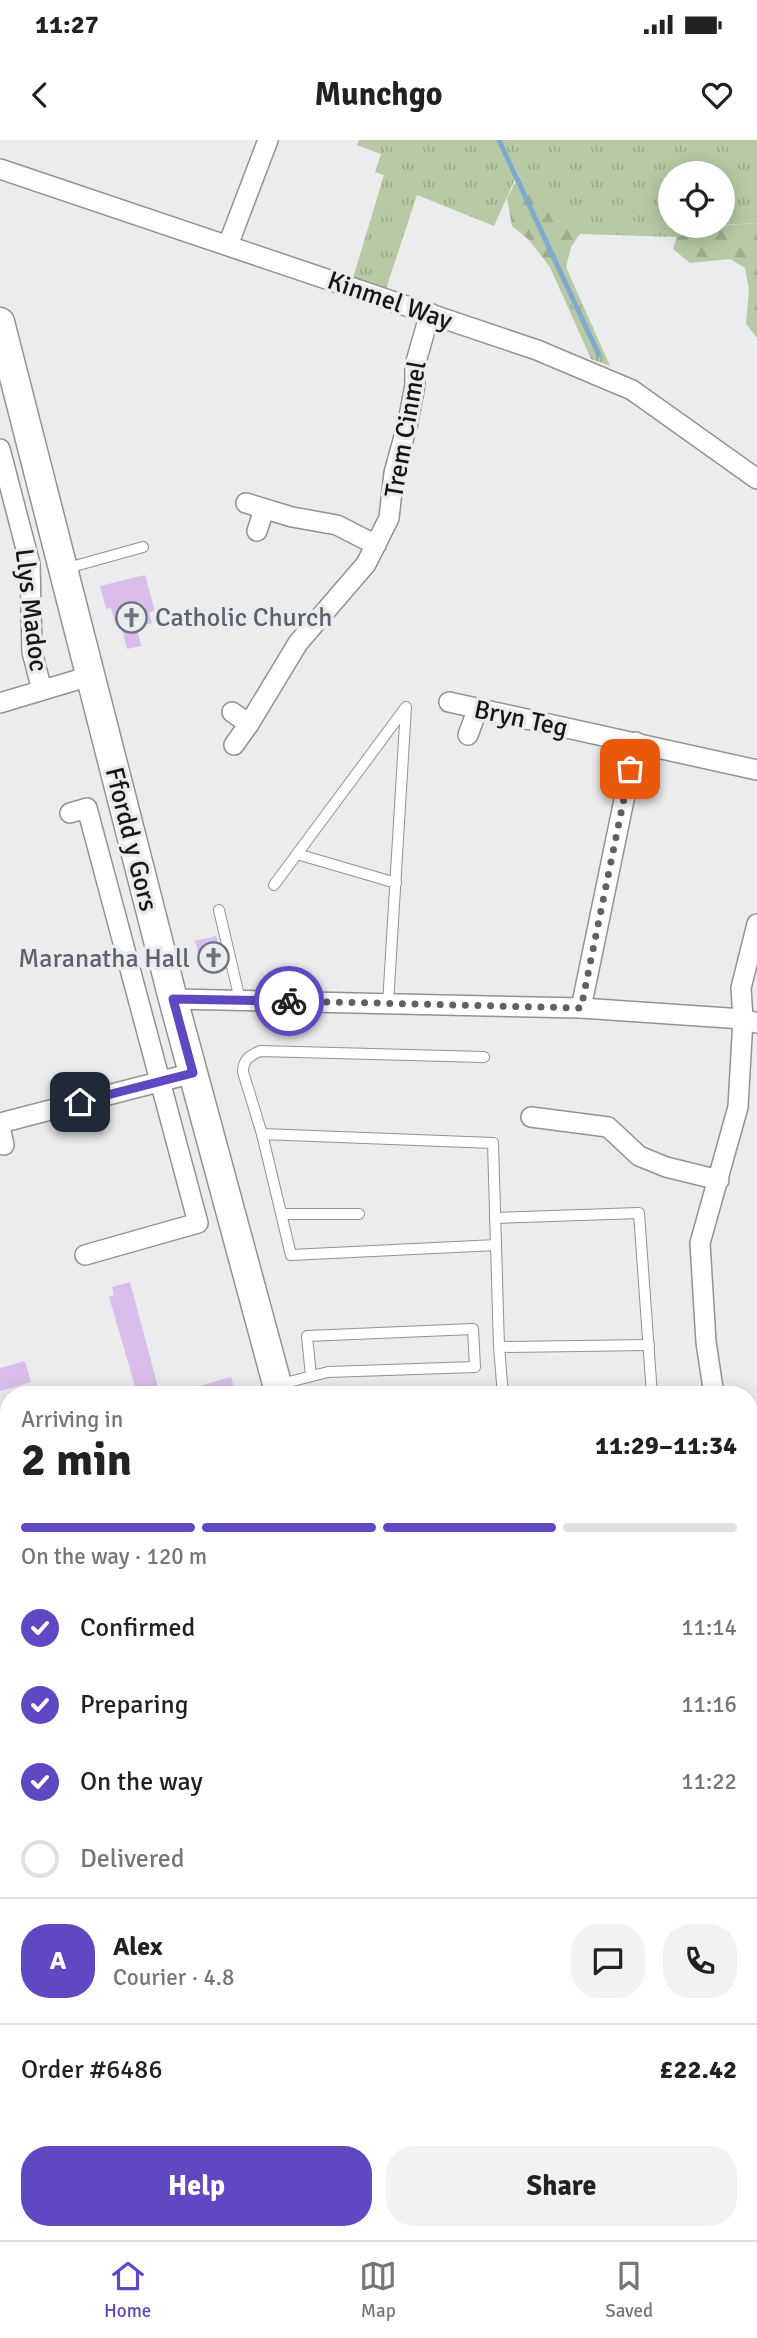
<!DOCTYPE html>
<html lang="en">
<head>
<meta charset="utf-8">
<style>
	:root { --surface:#fff; --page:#f2f2f2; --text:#222; --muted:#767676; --line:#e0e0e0; --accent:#5f48c1 }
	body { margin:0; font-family:Signika,sans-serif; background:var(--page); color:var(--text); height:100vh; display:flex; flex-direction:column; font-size:26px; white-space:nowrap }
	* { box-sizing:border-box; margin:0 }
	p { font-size:23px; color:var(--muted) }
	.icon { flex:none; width:38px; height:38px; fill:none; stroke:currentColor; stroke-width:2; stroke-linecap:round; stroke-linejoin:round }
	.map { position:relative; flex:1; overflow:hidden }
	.sheet { position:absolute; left:0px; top:1246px; width:758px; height:854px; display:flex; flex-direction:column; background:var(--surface); border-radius:28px 28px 0 0; box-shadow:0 4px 18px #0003 }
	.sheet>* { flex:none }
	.controls { position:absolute; left:658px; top:21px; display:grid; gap:14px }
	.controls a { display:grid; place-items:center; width:77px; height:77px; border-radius:50%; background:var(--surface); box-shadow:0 4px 18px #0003; font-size:35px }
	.pin { position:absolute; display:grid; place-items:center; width:60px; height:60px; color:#fff; margin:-30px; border-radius:14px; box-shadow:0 4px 10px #0006 }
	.courier { position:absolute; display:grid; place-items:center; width:70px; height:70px; margin:-35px; border:5px solid #5f48c1; border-radius:50%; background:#fff; color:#222; box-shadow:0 2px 9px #0007 }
	.summary em { font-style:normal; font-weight:800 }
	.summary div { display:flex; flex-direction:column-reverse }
	.summary { display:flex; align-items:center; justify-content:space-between; height:119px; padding:0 21px }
	h1 { font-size:46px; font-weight:800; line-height:52px }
	.bar { display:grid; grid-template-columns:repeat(4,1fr); gap:10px 7px; align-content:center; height:84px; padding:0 21px }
	.bar i { height:9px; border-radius:5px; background:var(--line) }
	.bar .on { background:var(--accent) }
	.bar p { grid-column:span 4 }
	.line { display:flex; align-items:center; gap:18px; padding:0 21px; border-top:2px solid var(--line) }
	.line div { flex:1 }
	.round { display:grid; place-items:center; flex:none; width:74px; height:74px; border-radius:28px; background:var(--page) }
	ol { padding:0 21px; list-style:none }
	li { display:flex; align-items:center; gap:21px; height:77px }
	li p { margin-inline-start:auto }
	li .icon { padding:7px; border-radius:50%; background:var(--accent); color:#fff; stroke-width:4 }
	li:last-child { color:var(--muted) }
	li i { width:38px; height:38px; border:4px solid var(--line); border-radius:50% }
	.primary-button { display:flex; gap:14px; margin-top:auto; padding:14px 21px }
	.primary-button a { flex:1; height:80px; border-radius:28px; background:var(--accent); color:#fff; font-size:28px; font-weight:800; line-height:80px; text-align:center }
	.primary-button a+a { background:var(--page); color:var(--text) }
	.status { display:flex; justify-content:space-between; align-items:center; height:49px; padding:0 35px; background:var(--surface); direction:ltr }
	.status svg { height:19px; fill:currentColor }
	header { display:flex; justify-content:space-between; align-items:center; height:91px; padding:0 21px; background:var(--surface); font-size:32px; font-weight:800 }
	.dock { display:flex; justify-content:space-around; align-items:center; height:98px; border-top:2px solid var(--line); background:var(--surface); font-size:19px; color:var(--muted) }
	.dock a { display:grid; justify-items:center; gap:4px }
	.dock .on { color:var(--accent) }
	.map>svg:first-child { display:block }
</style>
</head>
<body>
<div class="status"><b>11:27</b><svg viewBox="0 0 49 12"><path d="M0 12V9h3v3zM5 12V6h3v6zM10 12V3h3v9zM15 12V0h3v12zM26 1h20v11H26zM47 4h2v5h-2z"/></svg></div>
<header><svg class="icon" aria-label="back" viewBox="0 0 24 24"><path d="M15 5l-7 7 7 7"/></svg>Munchgo<svg class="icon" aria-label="heart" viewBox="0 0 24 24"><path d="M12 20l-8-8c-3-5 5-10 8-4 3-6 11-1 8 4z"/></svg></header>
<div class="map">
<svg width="757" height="2100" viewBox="0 0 757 2100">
	<defs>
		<pattern id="grass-tufts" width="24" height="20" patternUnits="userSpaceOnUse" patternTransform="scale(1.75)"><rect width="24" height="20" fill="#b7c9a5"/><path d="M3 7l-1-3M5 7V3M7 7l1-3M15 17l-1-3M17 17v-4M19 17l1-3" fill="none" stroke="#9dac8d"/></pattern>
		<pattern id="forest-firs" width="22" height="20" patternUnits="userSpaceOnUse" patternTransform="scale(1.75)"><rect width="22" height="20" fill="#b7c9a5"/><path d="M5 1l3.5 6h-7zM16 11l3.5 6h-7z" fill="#9dac8d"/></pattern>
	</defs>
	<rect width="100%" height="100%" fill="#ebeced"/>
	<g fill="url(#grass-tufts)">
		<path d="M 359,0 L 499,0 L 516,37 L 494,86 L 417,55 L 386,149 L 353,138 L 384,35 L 375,32 L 381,14 L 357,5 Z"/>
		<path d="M 501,0 L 757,0 L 757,83 L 723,85 L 723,33 L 670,33 L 670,86 L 720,86 L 703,87 L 677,97 L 580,94 L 568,72 L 519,36 Z"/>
		<path d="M 550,127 L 566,127 L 610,226 L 591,219 Z"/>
	</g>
	<g fill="url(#forest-firs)">
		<path d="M 519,36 L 568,72 L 580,94 L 571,107 L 566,127 L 550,127 L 529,100 L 512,86 L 507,58 Z"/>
		<path d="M 757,83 L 757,198 L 746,184 L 749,150 L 745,128 L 730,119 L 690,123 L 673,109 L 677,97 L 703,87 Z"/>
	</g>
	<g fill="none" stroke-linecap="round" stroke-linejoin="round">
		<path stroke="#7faacd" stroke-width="5" d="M 499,0 L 599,215"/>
	</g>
	<g fill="#d9beeb">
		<path d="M 145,435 L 155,471 L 149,472 L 152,483 L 137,487 L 141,506 L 127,509 L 121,485 L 116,486 L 111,468 L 106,469 L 100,446 Z"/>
		<path d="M 216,796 L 225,827 L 203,832 L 195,801 Z"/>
		<path d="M 130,1142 L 158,1247 L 137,1253 L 109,1157 L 114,1155 L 112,1147 Z"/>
		<path d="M 25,1221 L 31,1242 L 0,1251 L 0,1228 Z"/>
		<path d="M 231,1237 L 236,1255 L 182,1255 L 181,1251 Z"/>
	</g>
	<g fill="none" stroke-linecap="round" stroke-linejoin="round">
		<defs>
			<g id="lane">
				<path d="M 64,429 L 143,407"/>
				<path d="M 297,714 L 396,743"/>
				<path d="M 274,745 L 406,567 L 388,864"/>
				<path d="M 219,770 L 240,860"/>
				<path d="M 262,994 L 243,932 C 243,920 249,916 260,911 L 484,917"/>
				<path d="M 282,1074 L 359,1074"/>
				<path d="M 495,1078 L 639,1073 L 652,1255"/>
				<path d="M 496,1105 L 291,1115 L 262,994 L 493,1003 L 499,1207 L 503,1255"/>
				<path d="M 499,1207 L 649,1205"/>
				<path d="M 281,1244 L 328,1232 L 475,1227 L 473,1189 L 307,1196 L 311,1236"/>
				<path d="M 0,1588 L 9,1588"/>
				<path d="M 231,2091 L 231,2100"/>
				<path d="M 69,2100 L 69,2091"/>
				<path d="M 113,2100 L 113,2091"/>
				<path d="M 561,2100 L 596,2091"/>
			</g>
			<g id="street">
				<path d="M 0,29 L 537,210 L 632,250 L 757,339"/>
				<path d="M 228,105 L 268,0"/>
				<path d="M 0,309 L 30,424 L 32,512 L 42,550"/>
				<path d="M 246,363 L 292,377 L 337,385 L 376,405"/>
				<path d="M 257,391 L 264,370"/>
				<path d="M 449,562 L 757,630"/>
				<path d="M 0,563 L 90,536"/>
				<path d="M 232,572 L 249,584 L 234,605"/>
				<path d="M 249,584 L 298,503 L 366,424 L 389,378 L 394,333 L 408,282 L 415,245 L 415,225 L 430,173"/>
				<path d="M 468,595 L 478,568"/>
				<path d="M 70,673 L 87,668 L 198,1083 L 85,1115"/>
				<path d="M 173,859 L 581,868 L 743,879 L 757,883"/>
				<path d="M 581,868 L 636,602"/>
				<path d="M 531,977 L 608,987 L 639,1016 L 666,1027 L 719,1040"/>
				<path d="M 0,983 L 193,933"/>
				<path d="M 0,986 L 4,1005"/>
				<path d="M 714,1255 L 706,1202 L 700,1103 L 738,967 L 743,879 L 741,848 L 757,784"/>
				<path d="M 505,2091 L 508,2100"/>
			</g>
			<path id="secondary" d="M 0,182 L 173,859 L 280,1255"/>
			<g id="primary">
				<path d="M 749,1401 L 757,1400"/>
				<path d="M 0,1434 L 9,1434"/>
			</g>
		</defs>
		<use href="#lane" stroke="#919292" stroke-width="12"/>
		<use href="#street" stroke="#919292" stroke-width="22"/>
		<use href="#secondary" stroke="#919292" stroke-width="31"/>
		<use href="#primary" stroke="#c7c7c7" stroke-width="32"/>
		<use href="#lane" stroke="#fff" stroke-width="10"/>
		<use href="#street" stroke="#fff" stroke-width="19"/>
		<use href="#secondary" stroke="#fff" stroke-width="28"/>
		<use href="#primary" stroke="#dae6fc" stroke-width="30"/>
	</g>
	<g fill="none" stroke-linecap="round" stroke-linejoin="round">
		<path stroke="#616161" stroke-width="7" stroke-dasharray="0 12.6" d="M 289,861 L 581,868 L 630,629"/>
		<path stroke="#5f48c1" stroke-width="9" d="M 80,962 L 193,933 L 173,859 L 289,861"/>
	</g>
	<defs>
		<symbol id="church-ring" viewBox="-11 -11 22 22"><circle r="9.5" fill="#ebeced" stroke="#6b7280" stroke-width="1.5"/><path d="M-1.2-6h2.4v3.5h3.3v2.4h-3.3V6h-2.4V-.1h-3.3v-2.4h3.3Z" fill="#6b7280"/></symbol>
	</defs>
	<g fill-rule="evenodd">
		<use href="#church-ring" x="114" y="460" width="35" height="35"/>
		<use href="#church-ring" x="196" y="800" width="35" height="35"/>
	</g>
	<g text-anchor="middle" stroke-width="7" stroke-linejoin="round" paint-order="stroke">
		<g font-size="26" fill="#161616" stroke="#ebeced">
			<text transform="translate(390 160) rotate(19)" y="9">Kinmel Way</text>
			<text transform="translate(405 289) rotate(-80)" y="9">Trem Cinmel</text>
			<text transform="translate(32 470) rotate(83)" y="9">Llys Madoc</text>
			<text transform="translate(521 578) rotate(12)" y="9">Bryn Teg</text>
			<text transform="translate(132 699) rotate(76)" y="9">Ffordd y Gors</text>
		</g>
		<g font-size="26" fill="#5b616d" stroke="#ebeced" text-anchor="start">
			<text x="155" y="486">Catholic Church</text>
			<text x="190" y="827" text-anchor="end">Maranatha Hall</text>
		</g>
	</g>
</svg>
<div class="controls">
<a><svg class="icon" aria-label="locate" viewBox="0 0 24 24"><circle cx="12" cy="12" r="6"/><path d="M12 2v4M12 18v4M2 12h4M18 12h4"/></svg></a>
</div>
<div class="pin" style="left:630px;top:629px;background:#ea580c"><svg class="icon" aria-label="bag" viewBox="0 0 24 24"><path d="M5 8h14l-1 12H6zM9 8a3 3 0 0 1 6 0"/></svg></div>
<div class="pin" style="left:80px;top:962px;background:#1f2937"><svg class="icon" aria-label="home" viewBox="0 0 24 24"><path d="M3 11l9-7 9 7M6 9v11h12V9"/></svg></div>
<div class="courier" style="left:289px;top:861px"><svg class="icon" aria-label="bike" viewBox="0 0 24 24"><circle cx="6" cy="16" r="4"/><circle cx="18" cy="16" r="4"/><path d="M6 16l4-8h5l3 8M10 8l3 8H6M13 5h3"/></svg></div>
<section class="sheet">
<div class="summary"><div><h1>2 min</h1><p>Arriving in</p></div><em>11:29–11:34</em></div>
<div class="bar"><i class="on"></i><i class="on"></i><i class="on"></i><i></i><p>On the way · 120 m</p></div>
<ol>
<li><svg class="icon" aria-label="check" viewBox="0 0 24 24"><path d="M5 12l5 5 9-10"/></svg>Confirmed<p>11:14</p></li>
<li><svg class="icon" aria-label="check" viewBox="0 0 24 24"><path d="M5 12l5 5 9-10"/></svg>Preparing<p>11:16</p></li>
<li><svg class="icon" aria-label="check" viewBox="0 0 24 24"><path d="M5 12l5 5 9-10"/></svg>On the way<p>11:22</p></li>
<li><i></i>Delivered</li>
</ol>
<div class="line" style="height:126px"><b class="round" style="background:var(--accent);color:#fff">A</b><div><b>Alex</b><p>Courier · 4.8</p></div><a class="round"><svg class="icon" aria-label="chat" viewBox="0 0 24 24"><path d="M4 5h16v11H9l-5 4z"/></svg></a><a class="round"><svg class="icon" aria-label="phone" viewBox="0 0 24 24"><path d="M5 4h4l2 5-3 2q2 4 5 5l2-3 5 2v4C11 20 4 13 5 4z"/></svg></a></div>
<div class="line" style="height:91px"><div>Order #6486</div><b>£22.42</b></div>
<div class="primary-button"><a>Help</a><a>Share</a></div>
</section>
</div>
<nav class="dock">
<a class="on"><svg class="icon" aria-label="home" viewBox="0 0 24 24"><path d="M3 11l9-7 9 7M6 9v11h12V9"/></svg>Home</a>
<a><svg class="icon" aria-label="map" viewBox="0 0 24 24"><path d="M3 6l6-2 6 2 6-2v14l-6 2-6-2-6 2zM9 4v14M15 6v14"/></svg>Map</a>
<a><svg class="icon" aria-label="saved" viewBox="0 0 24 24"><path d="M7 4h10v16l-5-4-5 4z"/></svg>Saved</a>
</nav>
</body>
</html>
